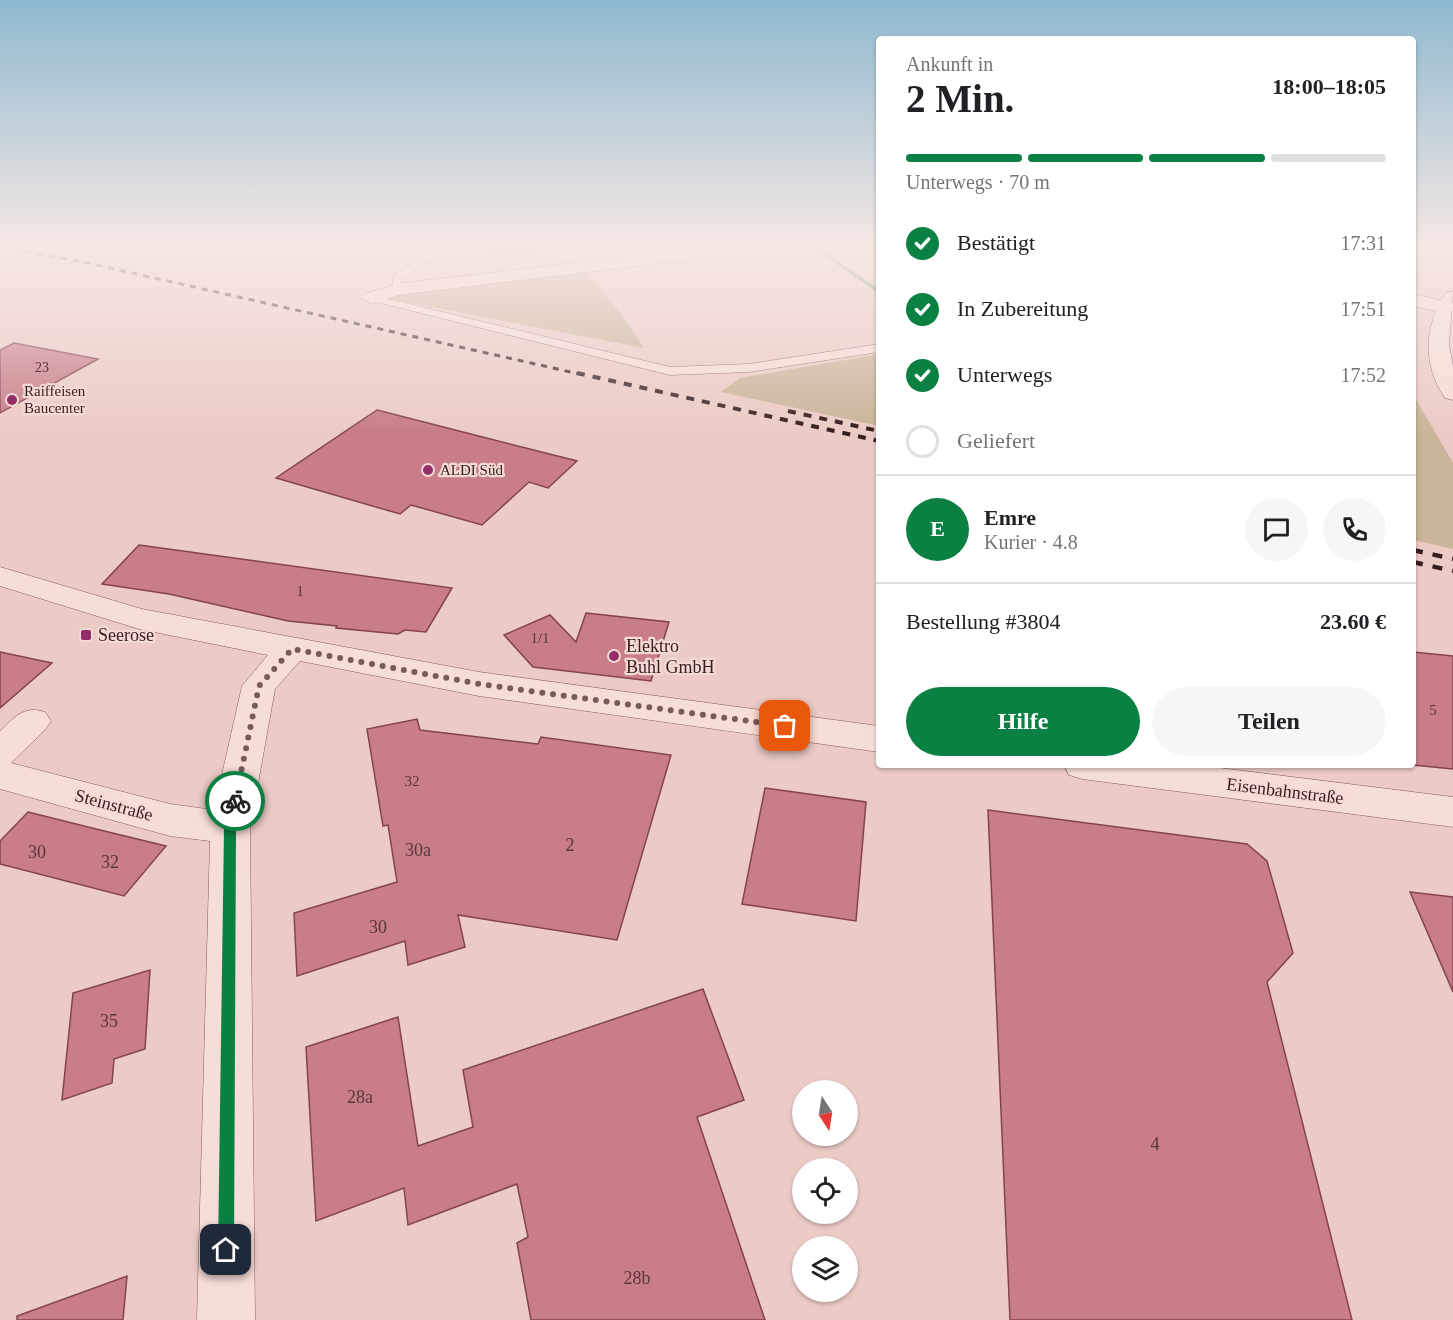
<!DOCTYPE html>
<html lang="de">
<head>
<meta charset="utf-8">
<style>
	:root { --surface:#fff; --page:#f6f6f6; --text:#202124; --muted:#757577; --line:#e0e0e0; --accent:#0b8043 }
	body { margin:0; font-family:"Times New Roman",serif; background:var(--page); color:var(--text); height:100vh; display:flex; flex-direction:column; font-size:22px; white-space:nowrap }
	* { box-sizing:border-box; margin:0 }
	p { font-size:20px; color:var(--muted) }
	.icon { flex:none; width:33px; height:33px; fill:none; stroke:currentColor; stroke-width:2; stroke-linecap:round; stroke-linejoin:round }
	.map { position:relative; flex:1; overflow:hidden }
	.sheet { position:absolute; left:876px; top:36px; width:540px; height:732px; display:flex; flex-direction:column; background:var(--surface); border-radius:6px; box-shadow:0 2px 4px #0004 }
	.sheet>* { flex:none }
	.needle { width:39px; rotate:168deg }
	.fabs { position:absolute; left:792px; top:1080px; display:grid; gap:12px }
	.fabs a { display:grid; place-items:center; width:66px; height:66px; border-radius:50%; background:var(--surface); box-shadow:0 2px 4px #0004; font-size:30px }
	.pin { position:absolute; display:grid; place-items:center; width:51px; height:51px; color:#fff; margin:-26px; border-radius:12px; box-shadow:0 3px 9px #0006 }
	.courier { position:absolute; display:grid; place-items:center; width:60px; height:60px; margin:-30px; border:4px solid #0b8043; border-radius:50%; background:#fff; color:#222; box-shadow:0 2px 8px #0007 }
	.summary em { font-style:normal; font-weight:700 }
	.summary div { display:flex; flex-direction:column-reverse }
	.summary { display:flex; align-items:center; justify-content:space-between; height:102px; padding:0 30px }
	h1 { font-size:39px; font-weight:700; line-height:45px }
	.bar { display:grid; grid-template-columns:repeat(4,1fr); gap:9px 6px; align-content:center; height:72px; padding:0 30px }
	.bar i { height:8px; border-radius:4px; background:var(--line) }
	.bar .active { background:var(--accent) }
	.bar p { grid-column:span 4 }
	.line { display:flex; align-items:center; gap:15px; padding:0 30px; border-top:2px solid var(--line) }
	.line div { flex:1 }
	.round { display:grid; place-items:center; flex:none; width:63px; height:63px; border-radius:32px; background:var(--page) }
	ol { padding:0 30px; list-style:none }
	li { display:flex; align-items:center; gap:18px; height:66px }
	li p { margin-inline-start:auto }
	li .icon { padding:6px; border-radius:50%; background:var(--accent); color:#fff; stroke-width:4 }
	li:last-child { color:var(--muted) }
	li i { width:33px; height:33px; border:3px solid var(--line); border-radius:50% }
	.button { display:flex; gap:12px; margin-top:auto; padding:12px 30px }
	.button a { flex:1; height:69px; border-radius:36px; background:var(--accent); color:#fff; font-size:24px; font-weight:700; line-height:69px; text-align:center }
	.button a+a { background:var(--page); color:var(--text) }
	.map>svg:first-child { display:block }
</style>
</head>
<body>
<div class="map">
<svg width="1453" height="1320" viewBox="0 0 1453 1320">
	<rect width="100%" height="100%" fill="#eccbc6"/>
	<g fill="#cab49a">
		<path d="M 489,247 L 556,247 L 544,253 L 493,259 Z"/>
		<path d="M 586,271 L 625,319 L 644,348 L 385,298 L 395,293 Z"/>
		<path d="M 879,354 L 879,426 L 721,392 L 740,378 Z"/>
		<path d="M 1413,394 L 1453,463 L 1453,549 L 1413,540 Z"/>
	</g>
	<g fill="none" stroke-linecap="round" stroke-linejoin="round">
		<path fill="#6e8e74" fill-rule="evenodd" d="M 812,247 L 818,247 L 879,289 L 879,294 Z"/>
	</g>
	<g fill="#c87d89" stroke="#84434f" stroke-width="1.5">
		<path d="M 14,343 L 98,359 L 0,413 L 0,350 Z"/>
		<path d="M 377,410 L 577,461 L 548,488 L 529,482 L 482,525 L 411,505 L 400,514 L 276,478 Z"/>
		<path d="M 139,545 L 452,588 L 426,632 L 405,630 L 398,634 L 336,628 L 337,626 L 288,621 L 169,594 L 102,584 Z"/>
		<path d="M 586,613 L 669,622 L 651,681 L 533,667 L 504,635 L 550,615 L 576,642 Z"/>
		<path d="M 0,652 L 52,663 L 0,708 Z"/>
		<path d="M 1413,652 L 1453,656 L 1453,769 L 1413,765 Z"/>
		<path d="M 417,719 L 420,730 L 538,744 L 541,737 L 671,755 L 617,940 L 458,915 L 465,947 L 408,965 L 405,941 L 297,976 L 294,913 L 397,882 L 388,825 L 383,826 L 367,729 Z"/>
		<path d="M 765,788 L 866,802 L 856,921 L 742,904 Z"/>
		<path d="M 988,810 L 1247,844 L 1267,861 L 1293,953 L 1267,982 L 1352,1320 L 1010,1320 Z"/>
		<path d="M 28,812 L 96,829 L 166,846 L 124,896 L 0,864 L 0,841 Z"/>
		<path d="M 1410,892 L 1453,897 L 1453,992 Z"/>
		<path d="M 150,970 L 145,1049 L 114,1059 L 112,1083 L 62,1100 L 73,993 Z"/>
		<path d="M 703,989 L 744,1100 L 697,1117 L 765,1320 L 531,1320 L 517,1243 L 528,1237 L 517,1184 L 408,1225 L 404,1188 L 316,1221 L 306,1047 L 398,1017 L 418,1146 L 473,1127 L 463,1070 Z"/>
		<path d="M 127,1276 L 123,1320 L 17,1320 L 17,1316 Z"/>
	</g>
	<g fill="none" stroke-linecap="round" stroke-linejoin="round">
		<defs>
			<g id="lane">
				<path d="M 438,247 L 450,247 L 402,279 L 400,292 L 392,292 L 393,276 Z"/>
				<path d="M 372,295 L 670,367 L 749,364 L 879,344 L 879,352 L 749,372 L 670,375 L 368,300 L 366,298 Z"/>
			</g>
			<g id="street">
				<path d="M 710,247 L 762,247 L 753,252 L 399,295 L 372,304 L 362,298 L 365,294 L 396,284 Z"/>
				<path d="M 1413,294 L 1453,303 L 1453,311 L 1446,313 L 1413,306 Z"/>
				<path d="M 0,567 L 142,609 L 479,672 L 879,726 L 879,752 L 479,696 L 300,661 L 275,689 L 250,828 L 255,1320 L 197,1320 L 210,841 L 170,836 L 0,789 L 0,731 C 15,717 24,705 45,712 L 51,721 L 45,730 L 11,763 L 170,804 L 214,810 L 242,686 L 268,655 L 139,629 L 0,586 Z"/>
				<path d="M 1064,765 L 1196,765 L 1453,797 L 1453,827 L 1082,779 L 1069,775 Z"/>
			</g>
			<path id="secondary" d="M 1453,291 L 1449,345 L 1453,366 L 1453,400 L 1445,398 C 1422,365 1424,325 1446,293 Z"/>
		</defs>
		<use href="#lane" stroke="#865c5e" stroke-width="1"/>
		<use href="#street" stroke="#865c5e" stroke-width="1"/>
		<use href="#secondary" stroke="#683f42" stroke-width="1"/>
		<use href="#lane" fill="#f7ddd8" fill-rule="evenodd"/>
		<use href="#street" fill="#f7ddd8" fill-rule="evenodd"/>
		<use href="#secondary" fill="#f7ddd8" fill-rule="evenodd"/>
		<path stroke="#371f21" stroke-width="3" stroke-dasharray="6 6" stroke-linecap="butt" d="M 2,247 L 88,263 L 584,375"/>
		<g stroke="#371f21" stroke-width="4" stroke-dasharray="8 8" stroke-linecap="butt">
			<path d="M 577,373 L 879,441"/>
			<path d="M 788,411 L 879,431"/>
		</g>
		<g stroke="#371f21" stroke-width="4.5" stroke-dasharray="10 10" stroke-linecap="butt">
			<path d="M 1413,550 L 1453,559"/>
			<path d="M 1413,562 L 1453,571"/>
		</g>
	</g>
	<linearGradient id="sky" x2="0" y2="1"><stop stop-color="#8eb9cf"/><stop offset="0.57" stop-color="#f6e8e5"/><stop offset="1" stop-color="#f6e8e5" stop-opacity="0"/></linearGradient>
	<rect width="1453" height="432" fill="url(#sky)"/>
	<path fill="#0b8043" d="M 235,797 L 241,801 L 236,828 L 234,1250 L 232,1255 L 226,1258 L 221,1255 L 218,1250 L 224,828 L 230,801 Z"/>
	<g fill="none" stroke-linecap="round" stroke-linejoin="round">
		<path stroke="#765b5b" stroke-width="6" stroke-dasharray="0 10.8" d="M 235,801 L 259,686 L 292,649 L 479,684 L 785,726"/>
	</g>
	<g fill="#922f68" stroke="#f4d9d5" stroke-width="2">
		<circle cx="12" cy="400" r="6"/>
		<circle cx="428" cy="470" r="6"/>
		<rect x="80" y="629" width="12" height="12" rx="3"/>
		<circle cx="614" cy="656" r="6"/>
	</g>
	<g text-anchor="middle" stroke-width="4.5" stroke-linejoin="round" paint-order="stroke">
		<g font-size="14" fill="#5b363b">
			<text x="42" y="372">23</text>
		</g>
		<g font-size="15" fill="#371f21" stroke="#f4d9d5" text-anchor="start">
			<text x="24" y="396">Raiffeisen<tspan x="24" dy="17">Baucenter</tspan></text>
			<text x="440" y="475">ALDI Süd</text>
		</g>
		<g font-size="15" fill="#5b363b">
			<text x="300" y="596">1</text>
			<text x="540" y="643">1/1</text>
			<text x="1433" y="715">5</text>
			<text x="412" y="786">32</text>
		</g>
		<g font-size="18" fill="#371f21" stroke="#f4d9d5" text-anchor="start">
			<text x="98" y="641">Seerose</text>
			<text x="626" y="652">Elektro<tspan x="626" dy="21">Buhl GmbH</tspan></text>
		</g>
		<g font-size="18" fill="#371f21" stroke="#f4d9d5">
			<text transform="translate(1285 791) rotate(7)" y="6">Eisenbahnstraße</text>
			<text transform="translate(114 805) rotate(15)" y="6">Steinstraße</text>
		</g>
		<g font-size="18" fill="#5b363b">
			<text x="570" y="851">2</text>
			<text x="418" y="856">30a</text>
			<text x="37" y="858">30</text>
			<text x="110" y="868">32</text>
			<text x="378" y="933">30</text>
			<text x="109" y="1027">35</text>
			<text x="360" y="1103">28a</text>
			<text x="1155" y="1150">4</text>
			<text x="637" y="1284">28b</text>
		</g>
	</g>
</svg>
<div class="fabs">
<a><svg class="needle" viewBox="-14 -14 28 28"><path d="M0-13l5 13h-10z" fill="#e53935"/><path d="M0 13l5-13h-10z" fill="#757577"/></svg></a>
<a><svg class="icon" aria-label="locate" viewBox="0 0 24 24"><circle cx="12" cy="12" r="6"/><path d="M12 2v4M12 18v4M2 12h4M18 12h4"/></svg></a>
<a><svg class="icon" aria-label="layers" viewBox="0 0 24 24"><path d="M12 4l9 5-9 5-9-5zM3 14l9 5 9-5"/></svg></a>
</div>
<div class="pin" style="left:785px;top:726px;background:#ea580c"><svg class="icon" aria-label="bag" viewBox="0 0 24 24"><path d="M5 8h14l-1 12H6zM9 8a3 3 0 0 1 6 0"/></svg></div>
<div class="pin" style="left:226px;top:1250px;background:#1f2937"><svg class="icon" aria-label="home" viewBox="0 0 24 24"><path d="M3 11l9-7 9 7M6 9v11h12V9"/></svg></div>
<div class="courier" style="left:235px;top:801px"><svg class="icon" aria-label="bike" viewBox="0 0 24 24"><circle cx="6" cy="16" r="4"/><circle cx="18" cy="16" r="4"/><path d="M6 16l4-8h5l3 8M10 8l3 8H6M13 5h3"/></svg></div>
<section class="sheet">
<div class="summary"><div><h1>2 Min.</h1><p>Ankunft in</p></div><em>18:00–18:05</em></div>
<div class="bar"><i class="active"></i><i class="active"></i><i class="active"></i><i></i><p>Unterwegs · 70 m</p></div>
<ol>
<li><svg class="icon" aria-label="check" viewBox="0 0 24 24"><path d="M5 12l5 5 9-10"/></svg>Bestätigt<p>17:31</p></li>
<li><svg class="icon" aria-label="check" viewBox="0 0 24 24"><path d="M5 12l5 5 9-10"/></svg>In Zubereitung<p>17:51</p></li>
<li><svg class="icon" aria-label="check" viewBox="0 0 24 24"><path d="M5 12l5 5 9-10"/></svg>Unterwegs<p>17:52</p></li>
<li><i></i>Geliefert</li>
</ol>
<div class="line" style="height:108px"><b class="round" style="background:var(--accent);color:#fff">E</b><div><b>Emre</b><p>Kurier · 4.8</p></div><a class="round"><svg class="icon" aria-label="chat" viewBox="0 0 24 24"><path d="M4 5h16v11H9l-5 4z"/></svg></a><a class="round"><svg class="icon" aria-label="phone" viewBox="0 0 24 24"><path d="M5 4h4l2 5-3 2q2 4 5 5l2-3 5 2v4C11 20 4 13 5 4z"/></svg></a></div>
<div class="line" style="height:78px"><div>Bestellung #3804</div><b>23.60 €</b></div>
<div class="button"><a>Hilfe</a><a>Teilen</a></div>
</section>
</div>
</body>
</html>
